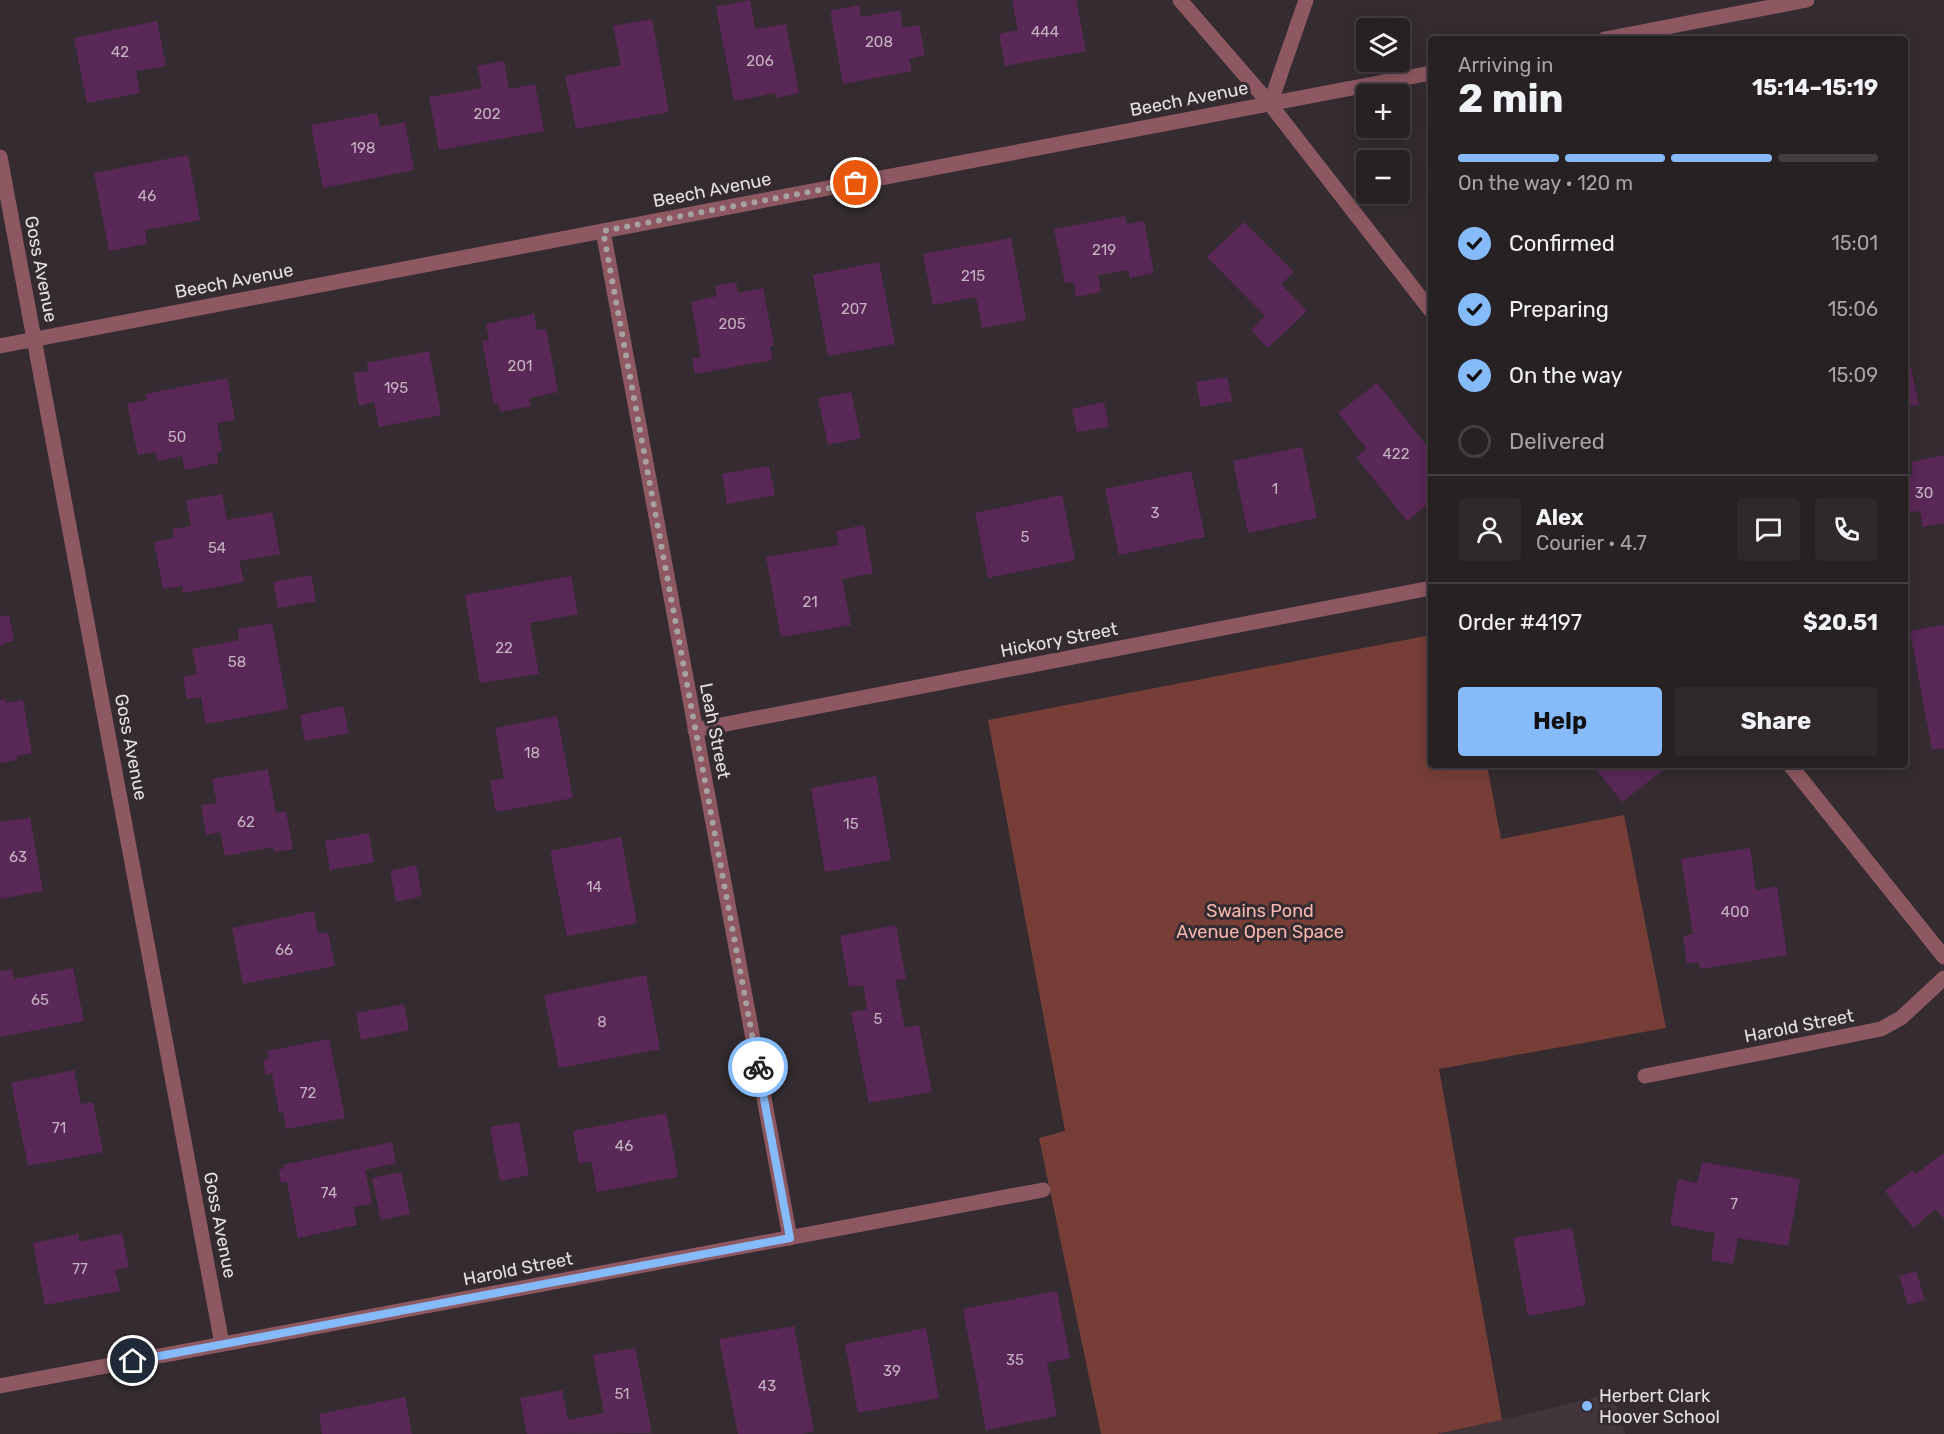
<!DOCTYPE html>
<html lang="en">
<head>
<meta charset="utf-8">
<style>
	:root { --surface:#272124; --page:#2f292c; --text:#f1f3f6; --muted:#a4a3a6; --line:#433e41; --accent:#86bbfb }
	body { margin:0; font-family:Rubik,sans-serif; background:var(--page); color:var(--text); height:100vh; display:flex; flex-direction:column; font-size:22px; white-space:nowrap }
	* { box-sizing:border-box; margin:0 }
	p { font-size:20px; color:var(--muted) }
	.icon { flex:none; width:33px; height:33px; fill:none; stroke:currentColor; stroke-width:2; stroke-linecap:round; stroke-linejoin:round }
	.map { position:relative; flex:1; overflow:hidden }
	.side { position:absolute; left:1428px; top:36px; width:480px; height:732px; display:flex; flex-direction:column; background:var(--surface); border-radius:6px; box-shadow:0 3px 15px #0003,0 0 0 2px var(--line) }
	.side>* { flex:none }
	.buttons { position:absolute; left:1356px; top:18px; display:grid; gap:12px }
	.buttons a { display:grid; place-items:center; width:54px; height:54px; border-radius:6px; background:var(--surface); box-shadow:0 3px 15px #0003,0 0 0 2px var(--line); font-size:30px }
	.pin { position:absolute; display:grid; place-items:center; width:51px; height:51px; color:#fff; margin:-26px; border:3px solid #fff; border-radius:50%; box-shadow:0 2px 6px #0007 }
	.courier { position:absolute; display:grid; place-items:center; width:60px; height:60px; margin:-30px; border:4px solid #86bbfb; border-radius:50%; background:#fff; color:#222; box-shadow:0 2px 8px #0007 }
	.summary em { font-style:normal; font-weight:700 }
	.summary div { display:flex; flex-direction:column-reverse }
	.summary { display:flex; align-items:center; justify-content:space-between; height:102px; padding:0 30px }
	h1 { font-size:39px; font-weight:700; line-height:45px }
	.bar { display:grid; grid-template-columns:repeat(4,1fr); gap:9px 6px; align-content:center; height:72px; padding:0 30px }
	.bar i { height:8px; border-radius:4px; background:var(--line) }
	.bar .on { background:var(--accent) }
	.bar p { grid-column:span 4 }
	.line { display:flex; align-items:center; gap:15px; padding:0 30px; border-top:2px solid var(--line) }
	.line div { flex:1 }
	.round { display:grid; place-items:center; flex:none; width:63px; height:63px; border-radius:6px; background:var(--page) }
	ol { padding:0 30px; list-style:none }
	li { display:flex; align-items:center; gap:18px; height:66px }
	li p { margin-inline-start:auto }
	li .icon { padding:6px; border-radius:50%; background:var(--accent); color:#111; stroke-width:4 }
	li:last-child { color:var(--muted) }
	li i { width:33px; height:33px; border:3px solid var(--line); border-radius:50% }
	.cta { display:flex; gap:12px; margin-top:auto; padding:12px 30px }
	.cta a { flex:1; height:69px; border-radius:6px; background:var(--accent); color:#111; font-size:24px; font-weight:700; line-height:69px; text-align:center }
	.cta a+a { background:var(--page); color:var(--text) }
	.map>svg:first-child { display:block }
</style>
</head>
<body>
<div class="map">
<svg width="1944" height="1434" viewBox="0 0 1944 1434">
	<rect width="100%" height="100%" fill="#342c30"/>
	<path fill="#43353c" d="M 1613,1393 L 1625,1434 L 1441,1434 L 1502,1420 Z"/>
	<path fill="#773e38" d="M 1431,635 L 1431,765 L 1487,765 L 1501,839 L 1624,815 L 1666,1028 L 1439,1069 L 1502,1420 L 1437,1434 L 1101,1434 L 1039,1138 L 1065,1131 L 988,720 Z"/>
	<g fill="#5a2857">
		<path d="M 750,0 L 755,29 L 786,24 L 799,93 L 776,98 L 775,93 L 734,101 L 716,7 Z"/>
		<path d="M 1018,0 L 1076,0 L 1086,51 L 1005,66 L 999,34 L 1018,30 L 1012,1 Z"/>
		<path d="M 859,5 L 861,17 L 900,10 L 903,28 L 919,25 L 925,55 L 909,59 L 912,71 L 843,84 L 830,11 Z"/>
		<path d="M 652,19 L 669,112 L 576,129 L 565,76 L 621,65 L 613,26 Z"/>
		<path d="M 157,21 L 166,66 L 136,71 L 140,93 L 87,103 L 74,38 Z"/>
		<path d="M 504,61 L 509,89 L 535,84 L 544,131 L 439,150 L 429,97 L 482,88 L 477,66 Z"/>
		<path d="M 377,113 L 380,127 L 405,122 L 414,170 L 323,188 L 311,125 Z"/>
		<path d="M 188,155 L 200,220 L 145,230 L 147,244 L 109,251 L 94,173 Z"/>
		<path d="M 1125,216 L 1127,224 L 1144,221 L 1154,273 L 1130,278 L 1128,270 L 1098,275 L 1101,292 L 1076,297 L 1074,282 L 1065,283 L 1054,229 Z"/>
		<path d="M 1244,222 L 1294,272 L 1281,284 L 1307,311 L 1268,348 L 1251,330 L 1265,316 L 1207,257 Z"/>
		<path d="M 1011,238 L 1026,320 L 982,328 L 976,297 L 933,305 L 923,254 Z"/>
		<path d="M 879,262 L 895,344 L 828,356 L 813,275 Z"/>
		<path d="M 736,282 L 738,293 L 763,288 L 774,345 L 770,346 L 772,360 L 695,374 L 692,359 L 701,357 L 691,302 L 717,296 L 715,286 Z"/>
		<path d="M 534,314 L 537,330 L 546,329 L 558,392 L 529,398 L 531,406 L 500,412 L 498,403 L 494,404 L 482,341 L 489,340 L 486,324 Z"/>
		<path d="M 1905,340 L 1919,405 L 1905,407 Z"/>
		<path d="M 429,351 L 441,415 L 379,427 L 374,402 L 359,406 L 353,373 L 368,371 L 367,363 Z"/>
		<path d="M 1227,377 L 1232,401 L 1201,407 L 1196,382 Z"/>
		<path d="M 227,378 L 235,420 L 217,423 L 222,451 L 217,452 L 218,463 L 185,470 L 182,456 L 157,461 L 156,452 L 138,455 L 127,404 L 147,400 L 145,394 Z"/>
		<path d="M 1377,383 L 1431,451 L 1431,501 L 1407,521 L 1356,457 L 1367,449 L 1338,413 Z"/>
		<path d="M 851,392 L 861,438 L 828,445 L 818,398 Z"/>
		<path d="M 1104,402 L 1109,427 L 1077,432 L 1072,409 Z"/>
		<path d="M 1302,447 L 1317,518 L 1248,533 L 1233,461 Z"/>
		<path d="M 1944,455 L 1944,523 L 1923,527 L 1920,511 L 1905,513 L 1905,475 L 1913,474 L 1911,462 Z"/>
		<path d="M 769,466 L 775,495 L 727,504 L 722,474 Z"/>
		<path d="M 1191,471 L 1205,537 L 1119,555 L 1105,489 Z"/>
		<path d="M 222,494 L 227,520 L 272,512 L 280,554 L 239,561 L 244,582 L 183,593 L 182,586 L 163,589 L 154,542 L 174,538 L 172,529 L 191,526 L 186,500 Z"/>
		<path d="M 1062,495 L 1075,560 L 988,578 L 975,513 Z"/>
		<path d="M 864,525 L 873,573 L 842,579 L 851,625 L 781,637 L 766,557 L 839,545 L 836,531 Z"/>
		<path d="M 311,575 L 316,601 L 278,608 L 273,582 Z"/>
		<path d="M 571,576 L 578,614 L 530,623 L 539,674 L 480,683 L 465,595 Z"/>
		<path d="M 9,615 L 14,641 L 3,643 L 3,645 L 0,646 L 0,617 Z"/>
		<path d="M 272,623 L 288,709 L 206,724 L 201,697 L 187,699 L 183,677 L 197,674 L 192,649 L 239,640 L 238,629 Z"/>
		<path d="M 1944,625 L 1944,748 L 1932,750 L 1910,631 Z"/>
		<path d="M 6,699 L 6,703 L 23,700 L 32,753 L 17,756 L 17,760 L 0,763 L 0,700 Z"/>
		<path d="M 343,706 L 349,733 L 305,741 L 300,715 Z"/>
		<path d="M 557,716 L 573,798 L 496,812 L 490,781 L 504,778 L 495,728 Z"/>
		<path d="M 1593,765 L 1670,765 L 1622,802 Z"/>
		<path d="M 268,769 L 276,813 L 286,811 L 293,849 L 274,852 L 273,847 L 225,856 L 220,832 L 206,835 L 201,805 L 217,803 L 212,779 Z"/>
		<path d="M 876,776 L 891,860 L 825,872 L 811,788 Z"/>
		<path d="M 30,818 L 43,891 L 0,899 L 0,822 Z"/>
		<path d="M 369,833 L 374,862 L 330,870 L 325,841 Z"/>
		<path d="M 621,837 L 637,923 L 567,936 L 550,851 Z"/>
		<path d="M 1750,848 L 1756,890 L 1777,886 L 1787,955 L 1700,969 L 1699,962 L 1687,964 L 1683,936 L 1693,934 L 1681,859 Z"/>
		<path d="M 416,865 L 422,896 L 396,902 L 390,871 Z"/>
		<path d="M 314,911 L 318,934 L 328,932 L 335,966 L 243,984 L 232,928 Z"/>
		<path d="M 896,925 L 906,979 L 895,980 L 905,1028 L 919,1025 L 932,1092 L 869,1103 L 851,1012 L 867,1009 L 863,985 L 849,987 L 840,936 Z"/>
		<path d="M 73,968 L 84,1021 L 0,1037 L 0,971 L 12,969 L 14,979 Z"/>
		<path d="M 646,975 L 660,1049 L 559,1068 L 544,995 Z"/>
		<path d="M 404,1004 L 409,1030 L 361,1040 L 356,1013 Z"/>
		<path d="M 329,1039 L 345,1118 L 286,1129 L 283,1112 L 279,1113 L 272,1073 L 266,1075 L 263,1060 L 269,1059 L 267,1051 Z"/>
		<path d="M 74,1070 L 81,1104 L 93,1102 L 103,1152 L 28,1166 L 11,1083 Z"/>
		<path d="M 666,1113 L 678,1177 L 597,1192 L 591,1161 L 579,1164 L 573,1131 Z"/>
		<path d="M 519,1122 L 529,1175 L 500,1181 L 490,1127 Z"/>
		<path d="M 392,1142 L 396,1163 L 365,1170 L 372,1204 L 353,1207 L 357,1225 L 298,1238 L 287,1182 L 281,1183 L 279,1170 L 284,1168 L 283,1165 Z"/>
		<path d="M 1944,1153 L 1944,1219 L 1936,1209 L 1913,1228 L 1885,1191 L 1913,1170 L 1916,1174 Z"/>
		<path d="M 1702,1162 L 1800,1179 L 1788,1246 L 1738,1238 L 1733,1264 L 1711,1260 L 1715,1233 L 1670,1225 L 1678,1179 L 1697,1183 Z"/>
		<path d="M 401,1172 L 410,1214 L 381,1220 L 372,1178 Z"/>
		<path d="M 1572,1228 L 1586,1305 L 1528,1316 L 1513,1238 Z"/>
		<path d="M 122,1233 L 129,1267 L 115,1270 L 120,1291 L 45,1305 L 33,1243 L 78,1234 L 79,1242 Z"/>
		<path d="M 1916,1271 L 1925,1300 L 1908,1305 L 1899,1276 Z"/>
		<path d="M 1057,1291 L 1070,1358 L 1047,1363 L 1057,1416 L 986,1430 L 963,1309 Z"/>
		<path d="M 794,1326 L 814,1432 L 802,1434 L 738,1434 L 719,1339 Z"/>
		<path d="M 926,1328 L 939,1398 L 858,1413 L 845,1344 Z"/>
		<path d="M 635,1348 L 652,1433 L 527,1434 L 520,1398 L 562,1390 L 568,1420 L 604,1413 L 593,1355 Z"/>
		<path d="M 405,1397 L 412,1434 L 322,1434 L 319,1414 Z"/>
	</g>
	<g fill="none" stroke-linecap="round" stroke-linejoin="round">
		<g stroke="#8d5862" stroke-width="15">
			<path d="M 1605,39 L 1807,0"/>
			<path d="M 1270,104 L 1306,0"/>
			<path d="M 0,157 L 222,1344"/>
			<path d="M 603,231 L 790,1238"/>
			<path d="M 0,346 L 1431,73"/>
			<path d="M 695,730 L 1431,588"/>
			<path d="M 1645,1076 L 1881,1029 L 1901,1018 L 1944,978"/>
			<path d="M 0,1386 L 1043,1190"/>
		</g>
		<g stroke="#8d5862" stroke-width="15">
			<path d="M 1180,0 L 1270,104 L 1431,311"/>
			<path d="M 1790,765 L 1944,957"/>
		</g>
	</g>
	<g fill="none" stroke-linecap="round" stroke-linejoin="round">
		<path stroke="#a8a1a4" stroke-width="6" stroke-dasharray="0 10.8" d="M 758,1067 L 603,231 L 856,183"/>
		<path stroke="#86bbfb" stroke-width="8" d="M 133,1361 L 790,1238 L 758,1067"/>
	</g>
	<circle fill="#86bbfb" stroke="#342c30" stroke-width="2" cx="1587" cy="1406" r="6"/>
	<g text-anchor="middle" stroke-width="6" stroke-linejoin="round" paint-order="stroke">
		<g font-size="15" fill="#c3b2c0">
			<text x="1045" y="37">444</text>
			<text x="879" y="47">208</text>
			<text x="120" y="57">42</text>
			<text x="760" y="66">206</text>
			<text x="487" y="119">202</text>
			<text x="363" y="153">198</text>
			<text x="147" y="201">46</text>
			<text x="1104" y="255">219</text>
			<text x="973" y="281">215</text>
			<text x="854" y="314">207</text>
			<text x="732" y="329">205</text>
			<text x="520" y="371">201</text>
			<text x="396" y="393">195</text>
			<text x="177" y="442">50</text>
			<text x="1396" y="459">422</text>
			<text x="1275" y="494">1</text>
			<text x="1924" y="498">30</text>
			<text x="1155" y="518">3</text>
			<text x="1025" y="542">5</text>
			<text x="217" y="553">54</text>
			<text x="810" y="607">21</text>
			<text x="504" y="653">22</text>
			<text x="237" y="667">58</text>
			<text x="532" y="758">18</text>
			<text x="246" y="827">62</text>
			<text x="851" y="829">15</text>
			<text x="18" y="862">63</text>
			<text x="594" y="892">14</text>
			<text x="1735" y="917">400</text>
			<text x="284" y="955">66</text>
			<text x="40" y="1005">65</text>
			<text x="878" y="1024">5</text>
			<text x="602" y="1027">8</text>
			<text x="308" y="1098">72</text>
			<text x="59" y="1133">71</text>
			<text x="624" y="1151">46</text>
			<text x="329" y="1198">74</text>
			<text x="1734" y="1209">7</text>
			<text x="80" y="1274">77</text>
			<text x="1015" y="1365">35</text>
			<text x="892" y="1376">39</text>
			<text x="767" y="1391">43</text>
			<text x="622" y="1399">51</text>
		</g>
		<g font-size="18" fill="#e6e0e3" stroke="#342c30">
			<text transform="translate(1189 99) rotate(-11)" y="6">Beech Avenue</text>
			<text transform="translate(712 190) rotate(-11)" y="6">Beech Avenue</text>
			<text transform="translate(41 269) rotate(79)" y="6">Goss Avenue</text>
			<text transform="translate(234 281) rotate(-11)" y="6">Beech Avenue</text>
			<text transform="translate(1059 640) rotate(-11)" y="6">Hickory Street</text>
			<text transform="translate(715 731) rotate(79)" y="6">Leah Street</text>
			<text transform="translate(131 747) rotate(79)" y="6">Goss Avenue</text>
			<text transform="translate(1799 1026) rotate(-11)" y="6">Harold Street</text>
			<text transform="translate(220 1225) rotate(79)" y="6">Goss Avenue</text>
			<text transform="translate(518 1269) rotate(-11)" y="6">Harold Street</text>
		</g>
		<g font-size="18" fill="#f7b6ae" stroke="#342c30">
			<text x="1260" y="917">Swains Pond<tspan x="1260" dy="21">Avenue Open Space</tspan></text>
		</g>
		<g font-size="18" fill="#e6e0e3" stroke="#342c30" text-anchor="start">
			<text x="1599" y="1402">Herbert Clark<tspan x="1599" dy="21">Hoover School</tspan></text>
		</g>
	</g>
</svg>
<div class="buttons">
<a><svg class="icon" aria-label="layers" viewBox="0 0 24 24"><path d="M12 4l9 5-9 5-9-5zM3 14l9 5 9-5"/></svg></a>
<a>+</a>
<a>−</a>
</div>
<div class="pin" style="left:856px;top:183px;background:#ea580c"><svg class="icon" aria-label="bag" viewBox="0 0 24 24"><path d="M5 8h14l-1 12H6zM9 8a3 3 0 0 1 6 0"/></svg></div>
<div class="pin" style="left:133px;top:1361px;background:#1f2937"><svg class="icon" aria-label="home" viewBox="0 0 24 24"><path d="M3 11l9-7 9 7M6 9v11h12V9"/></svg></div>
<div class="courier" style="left:758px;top:1067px"><svg class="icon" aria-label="bike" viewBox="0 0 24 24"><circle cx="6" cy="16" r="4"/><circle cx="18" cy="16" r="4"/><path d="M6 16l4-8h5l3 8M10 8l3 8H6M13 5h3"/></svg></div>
<section class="side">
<div class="summary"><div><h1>2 min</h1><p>Arriving in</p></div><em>15:14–15:19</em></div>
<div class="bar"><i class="on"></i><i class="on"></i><i class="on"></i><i></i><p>On the way · 120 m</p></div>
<ol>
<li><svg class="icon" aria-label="check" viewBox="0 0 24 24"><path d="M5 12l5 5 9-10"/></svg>Confirmed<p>15:01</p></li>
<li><svg class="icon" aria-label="check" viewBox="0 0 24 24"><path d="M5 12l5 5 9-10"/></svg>Preparing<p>15:06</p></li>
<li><svg class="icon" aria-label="check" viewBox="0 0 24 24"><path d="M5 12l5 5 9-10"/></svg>On the way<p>15:09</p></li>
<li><i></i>Delivered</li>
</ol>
<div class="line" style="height:108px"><a class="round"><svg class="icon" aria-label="person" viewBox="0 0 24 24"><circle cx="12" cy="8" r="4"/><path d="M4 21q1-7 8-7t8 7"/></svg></a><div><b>Alex</b><p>Courier · 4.7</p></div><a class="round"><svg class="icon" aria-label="chat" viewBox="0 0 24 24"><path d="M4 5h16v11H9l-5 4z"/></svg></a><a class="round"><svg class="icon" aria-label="phone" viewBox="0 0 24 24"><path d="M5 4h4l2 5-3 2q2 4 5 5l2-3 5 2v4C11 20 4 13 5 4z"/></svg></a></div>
<div class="line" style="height:78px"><div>Order #4197</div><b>$20.51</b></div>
<div class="cta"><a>Help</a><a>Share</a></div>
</section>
</div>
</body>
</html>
